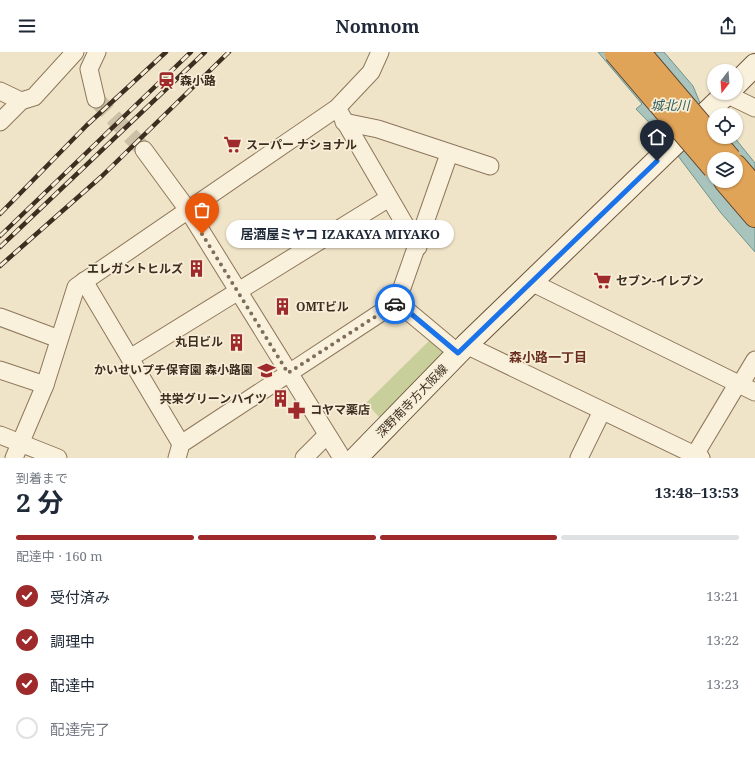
<!DOCTYPE html>
<html lang="ja">
<head>
<meta charset="utf-8">
<style>
	:root { --surface:#fff; --page:#f2f2f3; --text:#1f2937; --muted:#747a83; --line:#e0e1e3; --accent:#9e2a2b }
	body { margin:0; font-family:"Noto Serif","Noto Sans JP",serif; background:var(--page); color:var(--text); height:100vh; display:flex; flex-direction:column; font-size:15px; white-space:nowrap }
	* { box-sizing:border-box; margin:0 }
	p { font-size:13px; color:var(--muted) }
	.icon { flex:none; width:22px; height:22px; fill:none; stroke:currentColor; stroke-width:2; stroke-linecap:round; stroke-linejoin:round }
	.map { position:relative; height:406px; overflow:hidden }
	.side { display:flex; flex-direction:column; background:var(--surface); flex:1 }
	.side>* { flex:none }
	.needle { width:26px; rotate:197deg }
	.controls { position:absolute; left:707px; top:12px; display:grid; gap:8px }
	.controls a { display:grid; place-items:center; width:36px; height:36px; border-radius:50%; background:var(--surface); box-shadow:0 1px 3px #0004; font-size:20px }
	.pin { position:absolute; display:grid; place-items:center; width:34px; height:34px; color:#fff; margin:-41px -17px; border-radius:50% 50% 50% 0; rotate:-45deg; box-shadow:0 0 4px #0007 }
	.pin .icon { rotate:45deg }
	.courier { position:absolute; display:grid; place-items:center; width:40px; height:40px; margin:-20px; border:3px solid #1a73e8; border-radius:50%; background:#fff; color:#222; box-shadow:0 1px 5px #0007 }
	.bubble { position:absolute; height:28px; border-radius:14px; background:var(--surface); box-shadow:0 1px 3px #0004; font-size:13px; font-weight:700; line-height:28px; text-align:center }
	.overview em { font-style:normal; font-weight:700 }
	.overview div { display:flex; flex-direction:column-reverse }
	.overview { display:flex; align-items:center; justify-content:space-between; height:68px; padding:0 16px }
	h1 { font-size:26px; font-weight:700; line-height:30px }
	.bar { display:grid; grid-template-columns:repeat(4,1fr); gap:6px 4px; align-content:center; height:48px; padding:0 16px }
	.bar i { height:5px; border-radius:3px; background:var(--line) }
	.bar .on { background:var(--accent) }
	.bar p { grid-column:span 4 }
	ol { padding:0 16px; list-style:none }
	li { display:flex; align-items:center; gap:12px; height:44px }
	li p { margin-inline-start:auto }
	li .icon { padding:4px; border-radius:50%; background:var(--accent); color:#fff; stroke-width:4 }
	li:last-child { color:var(--muted) }
	li i { width:22px; height:22px; border:2px solid var(--line); border-radius:50% }
	header { display:flex; justify-content:space-between; align-items:center; height:52px; padding:0 16px; background:var(--surface); font-size:18px; font-weight:700 }
	.map>svg:first-child { display:block }
</style>
</head>
<body>
<header><svg class="icon" aria-label="menu" viewBox="0 0 24 24"><path d="M4 6h16M4 12h16M4 18h16"/></svg>Nomnom<svg class="icon" aria-label="share" viewBox="0 0 24 24"><path d="M12 15V3M7 8l5-5 5 5M5 13v7h14v-7"/></svg></header>
<div class="map">
<svg width="755" height="406" viewBox="0 0 755 406">
	<rect width="100%" height="100%" fill="#f0e4c8"/>
	<path fill="#c9cf9b" d="M 432,286 L 445,301 L 381,367 L 366,351 Z"/>
	<path fill="#a9c4bc" stroke="#6f938a" fill-rule="evenodd" d="M 598,0 L 664,0 L 693,34 L 700,51 L 714,67 L 714,85 L 734,85 L 755,111 L 755,200 L 721,161 L 666,88 L 636,57 L 642,52 ZM 714,107 L 736,107 L 736,129 L 714,129 Z"/>
	<g fill="none" stroke-linecap="round" stroke-linejoin="round">
		<path stroke="#ccc0a6" stroke-width="17" stroke-dasharray="17 8" stroke-linecap="butt" d="M 96,47 L 144,98"/>
		<defs>
			<g id="minor">
				<path d="M 0,39 L 21,49"/>
				<path d="M 726,42 L 755,56"/>
				<path d="M 96,47 L 89,17 L 97,0"/>
				<path d="M 337,56 L 418,195"/>
				<path d="M 0,70 L 21,49 L 34,45 L 75,0"/>
				<path d="M 344,70 L 378,77 L 490,114"/>
				<path d="M 144,98 L 188,158 L 342,406"/>
				<path d="M 449,102 L 397,250 L 458,301"/>
				<path d="M 84,229 L 181,392"/>
				<path d="M 531,230 L 755,340"/>
				<path d="M 0,265 L 59,287"/>
				<path d="M 466,293 L 701,406"/>
				<path d="M 130,306 L 389,146"/>
				<path d="M 0,318 L 45,333"/>
				<path d="M 0,383 L 58,406"/>
				<path d="M 14,406 L 45,333 L 76,235 L 337,56 L 371,20 L 380,0"/>
				<path d="M 177,406 L 181,392 L 397,250"/>
				<path d="M 304,406 L 327,383"/>
				<path d="M 579,406 L 602,359"/>
				<path d="M 693,406 L 738,331 L 743,328 L 755,308"/>
			</g>
			<g id="secondary">
				<path d="M 736,32 L 755,13"/>
				<path d="M 356,406 L 466,293 L 727,41"/>
			</g>
			<g id="motorway">
				<path d="M 736,114 L 755,136"/>
				<path d="M 725,129 L 755,164"/>
			</g>
		</defs>
		<use href="#minor" stroke="#8d765c" stroke-width="19"/>
		<use href="#secondary" stroke="#6f573f" stroke-width="24"/>
		<use href="#motorway" stroke="#5b4430" stroke-width="24"/>
		<use href="#minor" stroke="#faf1dc" stroke-width="17"/>
		<use href="#secondary" stroke="#faf1dc" stroke-width="22"/>
		<use href="#motorway" stroke="#e0a458" stroke-width="22"/>
		<defs>
			<g id="rail">
				<path d="M 0,162 L 87,73 L 166,0"/>
				<path d="M 0,184 L 191,0"/>
				<path d="M 0,195 L 205,0"/>
				<path d="M 0,214 L 102,124 L 229,0"/>
			</g>
		</defs>
		<use href="#rail" stroke="#3d2e20" stroke-width="4.5"/>
		<use href="#rail" stroke="#f7eed8" stroke-width="3" stroke-dasharray="9" stroke-linecap="butt"/>
		<defs>
			<g id="motorway-bridge">
				<path d="M 615,0 L 714,116"/>
				<path d="M 639,0 L 730,107"/>
			</g>
		</defs>
		<use href="#motorway-bridge" stroke="#5b4430" stroke-width="24" stroke-linecap="butt"/>
		<use href="#motorway-bridge" stroke="#e0a458" stroke-width="22"/>
	</g>
	<g fill="none" stroke-linecap="round" stroke-linejoin="round">
		<path stroke="#7c6e5b" stroke-width="4" stroke-dasharray="0 7.2" d="M 202,182 L 288,321 L 395,252"/>
		<path stroke="#1a73e8" stroke-width="5" d="M 395,252 L 397,250 L 458,301 L 657,109"/>
	</g>
	<defs>
		<symbol id="station-bare" viewBox="-9 -9 18 18"><path d="M-3-6H3Q5-6 5-4V2Q5 4 3 4L4.5 6H3L1.5 4h-3L-3 6H-4.5L-3 4Q-5 4-5 2V-4Q-5-6-3-6ZM-3.5-4v3h7v-3ZM-3.5 1v1.5H-2V1ZM2 1v1.5H3.5V1Z" fill="#9e2a2b" stroke="#f7eed8" stroke-width="2.5" paint-order="stroke"/></symbol>
		<symbol id="supermarket-bare" viewBox="-9 -9 18 18"><path d="M-6-5.5h2.5l.6 2H6L4.5 2H-2.5L-4.4-4H-6ZM-1.5 3.2a1.3 1.3 0 1 0 .1 0ZM3 3.2a1.3 1.3 0 1 0 .1 0Z" fill="#9e2a2b" stroke="#f7eed8" stroke-width="2.5" paint-order="stroke"/></symbol>
		<symbol id="building-bare" viewBox="-9 -9 18 18"><path d="M-4-6H4V6H1V3H-1V6H-4ZM-2.5-4.3h1.7v1.8h-1.7ZM.8-4.3h1.7v1.8H.8ZM-2.5-1h1.7V.8h-1.7ZM.8-1h1.7V.8H.8Z" fill="#9e2a2b" stroke="#f7eed8" stroke-width="2.5" paint-order="stroke"/></symbol>
		<symbol id="school-bare" viewBox="-9 -9 18 18"><path d="M0-5L7-2L0 1L-7-2ZM-4 1L0 2.5L4 1V4Q0 6-4 4Z" fill="#9e2a2b" stroke="#f7eed8" stroke-width="2.5" paint-order="stroke"/></symbol>
		<symbol id="pharmacy-bare" viewBox="-9 -9 18 18"><path d="M-2-6h4v4h4v4h-4v4h-4v-4h-4v-4h4Z" fill="#9e2a2b" stroke="#f7eed8" stroke-width="2.5" paint-order="stroke"/></symbol>
	</defs>
	<g fill-rule="evenodd">
		<use href="#station-bare" x="154" y="16" width="25" height="25"/>
		<use href="#supermarket-bare" x="220" y="80" width="25" height="25"/>
		<use href="#building-bare" x="184" y="204" width="25" height="25"/>
		<use href="#supermarket-bare" x="590" y="216" width="25" height="25"/>
		<use href="#building-bare" x="270" y="242" width="25" height="25"/>
		<use href="#building-bare" x="224" y="278" width="25" height="25"/>
		<use href="#school-bare" x="254" y="306" width="25" height="25"/>
		<use href="#building-bare" x="268" y="334" width="25" height="25"/>
		<use href="#pharmacy-bare" x="284" y="346" width="25" height="25"/>
	</g>
	<g text-anchor="middle" stroke-width="3.5" stroke-linejoin="round" paint-order="stroke">
		<g font-size="12" font-weight="bold" fill="#3d2e20" stroke="#f7eed8" text-anchor="start">
			<text x="180" y="33">森小路</text>
			<text x="246" y="97">スーパー ナショナル</text>
			<text x="183" y="221" text-anchor="end">エレガントヒルズ</text>
			<text x="616" y="233">セブン-イレブン</text>
			<text x="296" y="259">OMTビル</text>
			<text x="223" y="294" text-anchor="end">丸日ビル</text>
			<text x="253" y="322" text-anchor="end">かいせいプチ保育園 森小路園</text>
			<text x="267" y="351" text-anchor="end">共栄グリーンハイツ</text>
			<text x="310" y="362">コヤマ薬店</text>
		</g>
		<g font-size="12" fill="#3d2e20" stroke="#f7eed8">
			<text transform="translate(412 349) rotate(-46)" y="4">深野南寺方大阪線</text>
		</g>
		<g font-size="13" font-style="italic" fill="#2f5d5a" stroke="#f7eed8">
			<text x="670" y="58">城北川</text>
		</g>
		<g font-size="13" font-weight="bold" fill="#6b2e1e" stroke="#f7eed8">
			<text x="548" y="310">森小路一丁目</text>
		</g>
	</g>
</svg>
<div class="controls">
<a><svg class="needle" viewBox="-14 -14 28 28"><path d="M0-13l5 13h-10z" fill="#e53935"/><path d="M0 13l5-13h-10z" fill="#747a83"/></svg></a>
<a><svg class="icon" aria-label="locate" viewBox="0 0 24 24"><circle cx="12" cy="12" r="6"/><path d="M12 2v4M12 18v4M2 12h4M18 12h4"/></svg></a>
<a><svg class="icon" aria-label="layers" viewBox="0 0 24 24"><path d="M12 4l9 5-9 5-9-5zM3 14l9 5 9-5"/></svg></a>
</div>
<div class="pin" style="left:202px;top:182px;background:#ea580c"><svg class="icon" aria-label="bag" viewBox="0 0 24 24"><path d="M5 8h14l-1 12H6zM9 8a3 3 0 0 1 6 0"/></svg></div>
<div class="pin" style="left:657px;top:109px;background:#1f2937"><svg class="icon" aria-label="home" viewBox="0 0 24 24"><path d="M3 11l9-7 9 7M6 9v11h12V9"/></svg></div>
<div class="courier" style="left:395px;top:252px"><svg class="icon" aria-label="car" viewBox="0 0 24 24"><path d="M5 17H2v-5l4-1 3-4h7l3 4 3 1v5h-3M9 17h6M6 11h13"/><circle cx="7" cy="17" r="2"/><circle cx="17" cy="17" r="2"/></svg></div>
<div class="bubble" style="left:226px;top:168px;width:228px">居酒屋ミヤコ IZAKAYA MIYAKO</div>
</div>
<section class="side">
<div class="overview"><div><h1>2 分</h1><p>到着まで</p></div><em>13:48–13:53</em></div>
<div class="bar"><i class="on"></i><i class="on"></i><i class="on"></i><i></i><p>配達中 · 160 m</p></div>
<ol>
<li><svg class="icon" aria-label="check" viewBox="0 0 24 24"><path d="M5 12l5 5 9-10"/></svg>受付済み<p>13:21</p></li>
<li><svg class="icon" aria-label="check" viewBox="0 0 24 24"><path d="M5 12l5 5 9-10"/></svg>調理中<p>13:22</p></li>
<li><svg class="icon" aria-label="check" viewBox="0 0 24 24"><path d="M5 12l5 5 9-10"/></svg>配達中<p>13:23</p></li>
<li><i></i>配達完了</li>
</ol>
</section>
</body>
</html>
